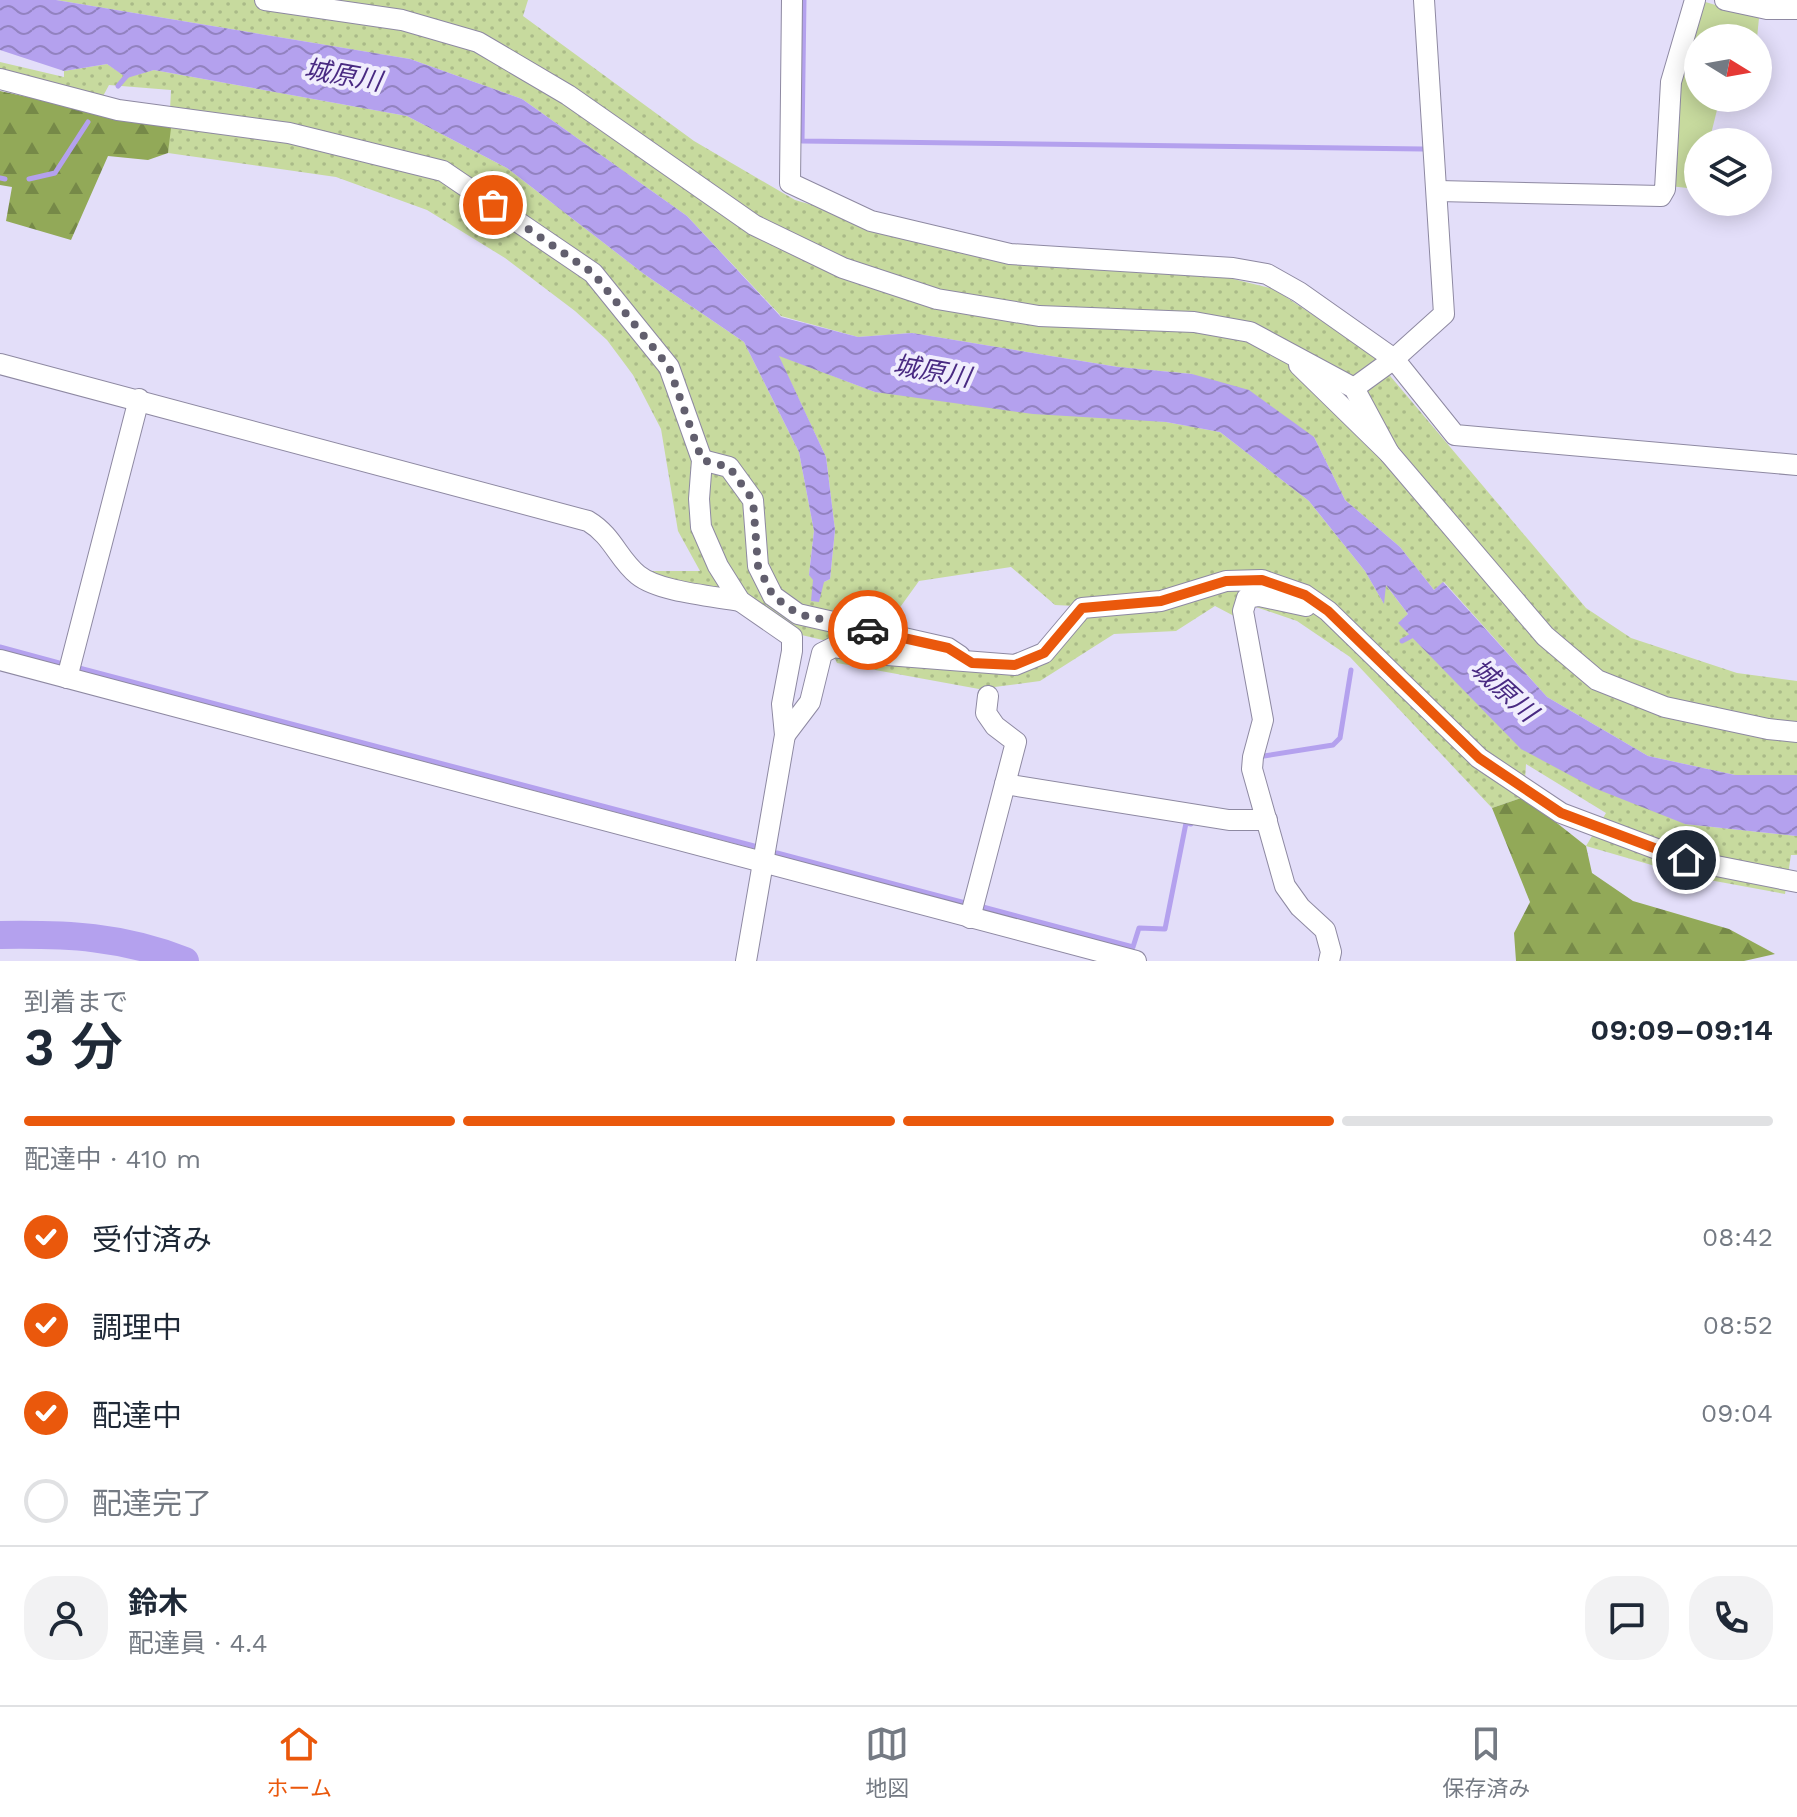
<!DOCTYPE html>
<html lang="ja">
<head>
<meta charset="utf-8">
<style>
	:root { --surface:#fff; --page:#f2f2f3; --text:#1f2937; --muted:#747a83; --line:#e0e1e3; --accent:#ea580c }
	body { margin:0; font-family:"Work Sans","Noto Sans JP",sans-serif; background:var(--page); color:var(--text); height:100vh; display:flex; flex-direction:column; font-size:30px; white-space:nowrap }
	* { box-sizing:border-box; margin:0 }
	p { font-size:26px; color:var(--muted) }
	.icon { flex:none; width:44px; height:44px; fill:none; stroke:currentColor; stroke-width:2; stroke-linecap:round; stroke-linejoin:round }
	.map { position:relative; height:961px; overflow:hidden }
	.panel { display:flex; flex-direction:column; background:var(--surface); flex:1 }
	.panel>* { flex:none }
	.needle { width:52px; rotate:101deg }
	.tools { position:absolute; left:1684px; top:24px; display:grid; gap:16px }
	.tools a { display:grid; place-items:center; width:88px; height:88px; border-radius:50%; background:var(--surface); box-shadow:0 4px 20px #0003; font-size:40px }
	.pin { position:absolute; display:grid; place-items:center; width:68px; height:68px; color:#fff; margin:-34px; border:4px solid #fff; border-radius:50%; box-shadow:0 2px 8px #0007 }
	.courier { position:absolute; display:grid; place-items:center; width:80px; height:80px; margin:-40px; border:6px solid #ea580c; border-radius:50%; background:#fff; color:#222; box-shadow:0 2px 10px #0007 }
	.summary em { font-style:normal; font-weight:600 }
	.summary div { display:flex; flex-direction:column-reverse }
	.summary { display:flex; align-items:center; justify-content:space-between; height:136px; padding:0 24px }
	h1 { font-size:52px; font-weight:600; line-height:60px }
	.bar { display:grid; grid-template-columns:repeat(4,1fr); gap:12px 8px; align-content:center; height:96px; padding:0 24px }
	.bar i { height:10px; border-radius:6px; background:var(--line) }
	.bar .on { background:var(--accent) }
	.bar p { grid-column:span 4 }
	.line { display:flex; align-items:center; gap:20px; padding:0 24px; border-top:2px solid var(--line) }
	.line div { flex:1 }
	.round { display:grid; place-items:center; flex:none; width:84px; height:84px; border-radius:32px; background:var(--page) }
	ol { padding:0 24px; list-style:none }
	li { display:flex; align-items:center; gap:24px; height:88px }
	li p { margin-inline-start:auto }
	li .icon { padding:8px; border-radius:50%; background:var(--accent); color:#fff; stroke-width:4 }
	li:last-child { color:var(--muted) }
	li i { width:44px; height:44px; border:4px solid var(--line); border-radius:50% }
	.dock { display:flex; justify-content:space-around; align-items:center; height:112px; border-top:2px solid var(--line); background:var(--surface); font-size:22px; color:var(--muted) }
	.dock a { display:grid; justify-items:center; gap:4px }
	.dock .on { color:var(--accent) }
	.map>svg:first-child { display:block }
</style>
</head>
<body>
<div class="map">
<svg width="1797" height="961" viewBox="0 0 1797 961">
	<defs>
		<pattern id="grass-dots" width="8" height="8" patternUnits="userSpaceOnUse" patternTransform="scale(2)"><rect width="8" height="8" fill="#c7da9e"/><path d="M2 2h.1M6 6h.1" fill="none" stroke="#aaba88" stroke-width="1.8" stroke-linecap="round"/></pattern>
		<pattern id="forest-firs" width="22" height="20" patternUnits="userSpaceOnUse" patternTransform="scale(2)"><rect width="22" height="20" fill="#92a958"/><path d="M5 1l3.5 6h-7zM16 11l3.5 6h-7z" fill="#768948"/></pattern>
		<pattern id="water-waves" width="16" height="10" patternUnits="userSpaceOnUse" patternTransform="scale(2)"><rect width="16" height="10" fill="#b4a1ee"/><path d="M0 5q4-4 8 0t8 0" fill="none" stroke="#9282c0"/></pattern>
	</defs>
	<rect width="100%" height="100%" fill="#e3def9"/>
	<g fill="url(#grass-dots)" fill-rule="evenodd">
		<path d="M 56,0 L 528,0 L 523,16 L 694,141 L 795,200 L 1011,263 L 1221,276 L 1274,289 L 1379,359 L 1391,377 L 1586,608 L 1631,638 L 1737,673 L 1797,681 L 1797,775 L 1735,775 L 1648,756 L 1547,697 L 1444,582 L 1434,590 L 1400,547 L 1345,500 L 1314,437 L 1192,374 L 1118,367 L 912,333 L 858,337 L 781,316 L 687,216 L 522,99 L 410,59 Z"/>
		<path d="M 0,62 L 64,77 L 64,71 L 107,64 L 127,77 L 154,70 L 407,116 L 507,168 L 644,274 L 744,342 L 799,452 L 814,531 L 809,575 L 824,582 L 830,579 L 835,530 L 826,457 L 778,355 L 875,392 L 1166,422 L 1220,432 L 1309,501 L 1365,571 L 1383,602 L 1385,584 L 1408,614 L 1399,623 L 1685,824 L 1797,836 L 1797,855 L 1791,855 L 1785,894 L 1693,877 L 1586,846 L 1606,813 L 1526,764 L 1524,797 L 1492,808 L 1350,657 L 1297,621 L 1253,606 L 1234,616 L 1215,606 L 1176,631 L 1114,634 L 1040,681 L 979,689 L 837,663 L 827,641 L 793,633 L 731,604 L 644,571 L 700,571 L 678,531 L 661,429 L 633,375 L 607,340 L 575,311 L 505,258 L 427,210 L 336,177 L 168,153 L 171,90 L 109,85 L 102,98 L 0,82 ZM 1011,567 L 1055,605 L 1075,606 L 1037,650 L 1018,658 L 975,656 L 951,641 L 888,624 L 919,581 Z"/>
	</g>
	<g fill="url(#forest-firs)">
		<path d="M 0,91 L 171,128 L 168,153 L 148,160 L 108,156 L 71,240 L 6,221 L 12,187 L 0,185 Z"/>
		<path d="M 1524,797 L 1586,846 L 1592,873 L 1633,901 L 1729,929 L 1775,954 L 1744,961 L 1516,961 L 1514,933 L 1530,902 L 1492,808 Z"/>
	</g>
	<path fill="#c7da9e" d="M 1702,1 L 1759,18 L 1757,38 L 1698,38 L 1698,98 L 1720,98 L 1709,142 L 1698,142 L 1697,189 L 1669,186 L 1674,83 Z"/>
	<path fill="url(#water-waves)" d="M 0,0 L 56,0 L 410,59 L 522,99 L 687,216 L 781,317 L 858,337 L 912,333 L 1118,367 L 1192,374 L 1249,390 L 1314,437 L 1345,500 L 1400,547 L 1434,590 L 1443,582 L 1547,697 L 1648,756 L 1735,775 L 1797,775 L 1797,836 L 1685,824 L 1594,788 L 1521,749 L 1398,623 L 1408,614 L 1386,585 L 1384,604 L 1365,571 L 1309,501 L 1220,432 L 1166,422 L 1033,414 L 875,392 L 779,356 L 826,457 L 835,530 L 830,579 L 824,582 L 819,602 L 811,601 L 813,580 L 809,575 L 814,531 L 799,452 L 744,342 L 644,274 L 507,168 L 407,116 L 154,70 L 127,78 L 107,64 L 64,71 L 0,50 Z"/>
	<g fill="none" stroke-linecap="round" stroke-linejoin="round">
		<g stroke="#b4a1ee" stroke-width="5">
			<path d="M 804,0 L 802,141 L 1423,149"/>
			<path d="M 118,86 L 130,72"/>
			<path d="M 0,178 L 5,179"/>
			<path d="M 29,179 L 55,173 L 88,122"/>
			<path d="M 1402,641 L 1415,634"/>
			<path d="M 0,647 L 59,663"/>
			<path d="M 79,668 L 754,846"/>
			<path d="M 1264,756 L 1333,745 L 1340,738 L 1351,670"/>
			<path d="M 777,853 L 969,904"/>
			<path d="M 979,906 L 1133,947 L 1139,928 L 1165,929 L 1186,823 L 1191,824"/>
		</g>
		<path stroke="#b4a1ee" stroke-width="28" d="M 0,935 C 68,934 121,936 185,961"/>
		<defs>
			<g id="minor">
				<path d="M 265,0 L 402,20 L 478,42 L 568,95 L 754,225 L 843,268 L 937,299 L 1039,316 L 1194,322 L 1250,332 L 1354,388 L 1389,453"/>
				<path d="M 792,0 L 790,183 L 871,221 L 1010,254 L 1233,268 L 1267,274 L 1299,292 L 1394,359 L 1455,435 L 1797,465"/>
				<path d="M 1725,0 L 1767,9 L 1797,9"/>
				<path d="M 0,79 L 118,110 L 289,133 L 443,171 L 593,273 L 669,367 L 702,460 L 699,499 L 701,527 L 718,566 L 740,601 L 792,637 L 792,651 L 782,704 L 785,735 L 746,961"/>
				<path d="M 1438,191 L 1661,196 L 1665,189 L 1671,82 L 1695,0"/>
				<path d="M 0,364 L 588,521 C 613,536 618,559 638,575 C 659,592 713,596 740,601"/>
				<path d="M 1299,365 L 1389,453 L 1545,636 L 1597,680 L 1665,707 L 1768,729 L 1797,732"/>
				<path d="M 1354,388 L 1394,359 L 1444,314 L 1424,0"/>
				<path d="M 702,460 L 729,467 L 753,500 L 758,566 L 773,596 L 798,614 L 948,648 L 960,656"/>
				<path d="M 1306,606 L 1259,596 L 1247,598 L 1243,611 L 1263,720 L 1253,757 L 1252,769 L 1285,886 L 1300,907 L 1325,930 L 1331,952 L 1329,961"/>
				<path d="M 0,660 L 1136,961"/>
				<path d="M 67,678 L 139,399"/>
				<path d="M 785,735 L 810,702 L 822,653 L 834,647 L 887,655 L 1015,665 L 1044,653 L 1082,608 L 1161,601 L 1226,581 L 1262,580 L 1305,595 L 1328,611 L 1479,758 L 1561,813 L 1686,860 L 1797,882"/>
				<path d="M 1005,784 L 1229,820 L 1267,820"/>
				<path d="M 970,918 L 1016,742 L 995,726 L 986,713 L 988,696"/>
			</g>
		</defs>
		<use href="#minor" stroke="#8e89a2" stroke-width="22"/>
		<use href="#minor" stroke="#fff" stroke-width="20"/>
	</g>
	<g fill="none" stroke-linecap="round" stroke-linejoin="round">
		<path stroke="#625f6e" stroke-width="8" stroke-dasharray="0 14.4" d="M 493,205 L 593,273 L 669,367 L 702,460 L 729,467 L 753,500 L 758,566 L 773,596 L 798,614 L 868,630"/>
		<path stroke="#ea580c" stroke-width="10" d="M 868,630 L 948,648 L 972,663 L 1015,665 L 1044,653 L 1082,608 L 1161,601 L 1226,581 L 1262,580 L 1305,595 L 1328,611 L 1479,758 L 1561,813 L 1686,860"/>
	</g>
	<g text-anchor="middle" stroke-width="8" stroke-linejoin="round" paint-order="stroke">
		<g font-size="26" font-style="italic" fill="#492a82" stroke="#f0edfd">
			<text transform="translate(343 75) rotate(10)" y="9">城原川</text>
			<text transform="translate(932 371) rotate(10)" y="9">城原川</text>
			<text transform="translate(1504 690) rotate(42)" y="9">城原川</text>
		</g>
	</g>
</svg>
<div class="tools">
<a><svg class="needle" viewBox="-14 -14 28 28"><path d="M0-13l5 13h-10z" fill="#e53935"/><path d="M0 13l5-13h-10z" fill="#747a83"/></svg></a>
<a><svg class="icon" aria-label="layers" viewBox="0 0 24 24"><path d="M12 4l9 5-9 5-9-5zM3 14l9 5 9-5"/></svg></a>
</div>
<div class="pin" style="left:493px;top:205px;background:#ea580c"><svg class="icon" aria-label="bag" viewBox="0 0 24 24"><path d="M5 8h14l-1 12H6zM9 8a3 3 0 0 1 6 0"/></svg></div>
<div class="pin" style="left:1686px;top:860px;background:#1f2937"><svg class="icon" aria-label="home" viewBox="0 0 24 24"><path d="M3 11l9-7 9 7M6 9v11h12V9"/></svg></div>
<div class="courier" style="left:868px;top:630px"><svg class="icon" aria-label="car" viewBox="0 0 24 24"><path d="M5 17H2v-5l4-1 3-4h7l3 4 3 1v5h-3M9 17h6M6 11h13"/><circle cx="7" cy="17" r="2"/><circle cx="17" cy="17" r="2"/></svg></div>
</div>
<section class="panel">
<div class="summary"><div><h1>3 分</h1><p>到着まで</p></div><em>09:09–09:14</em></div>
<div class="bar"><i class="on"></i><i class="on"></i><i class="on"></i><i></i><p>配達中 · 410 m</p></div>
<ol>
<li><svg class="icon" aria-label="check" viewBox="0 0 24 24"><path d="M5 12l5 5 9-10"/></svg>受付済み<p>08:42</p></li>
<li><svg class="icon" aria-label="check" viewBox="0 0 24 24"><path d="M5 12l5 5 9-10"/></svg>調理中<p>08:52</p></li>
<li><svg class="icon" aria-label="check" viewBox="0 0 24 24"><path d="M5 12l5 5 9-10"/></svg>配達中<p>09:04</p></li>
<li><i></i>配達完了</li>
</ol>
<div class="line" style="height:144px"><a class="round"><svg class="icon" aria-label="person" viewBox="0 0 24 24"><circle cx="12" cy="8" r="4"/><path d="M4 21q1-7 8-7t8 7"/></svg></a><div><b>鈴木</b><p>配達員 · 4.4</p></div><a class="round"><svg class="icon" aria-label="chat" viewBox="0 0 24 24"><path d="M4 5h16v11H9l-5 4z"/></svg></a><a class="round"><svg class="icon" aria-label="phone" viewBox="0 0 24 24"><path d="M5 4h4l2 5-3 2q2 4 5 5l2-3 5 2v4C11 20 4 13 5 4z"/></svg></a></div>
</section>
<nav class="dock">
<a class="on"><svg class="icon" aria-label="home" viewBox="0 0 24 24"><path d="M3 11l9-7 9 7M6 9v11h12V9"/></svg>ホーム</a>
<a><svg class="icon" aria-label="map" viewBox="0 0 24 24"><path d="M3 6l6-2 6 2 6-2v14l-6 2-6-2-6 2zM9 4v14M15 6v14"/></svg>地図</a>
<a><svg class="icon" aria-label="saved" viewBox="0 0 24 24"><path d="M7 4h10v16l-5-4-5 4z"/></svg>保存済み</a>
</nav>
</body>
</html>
